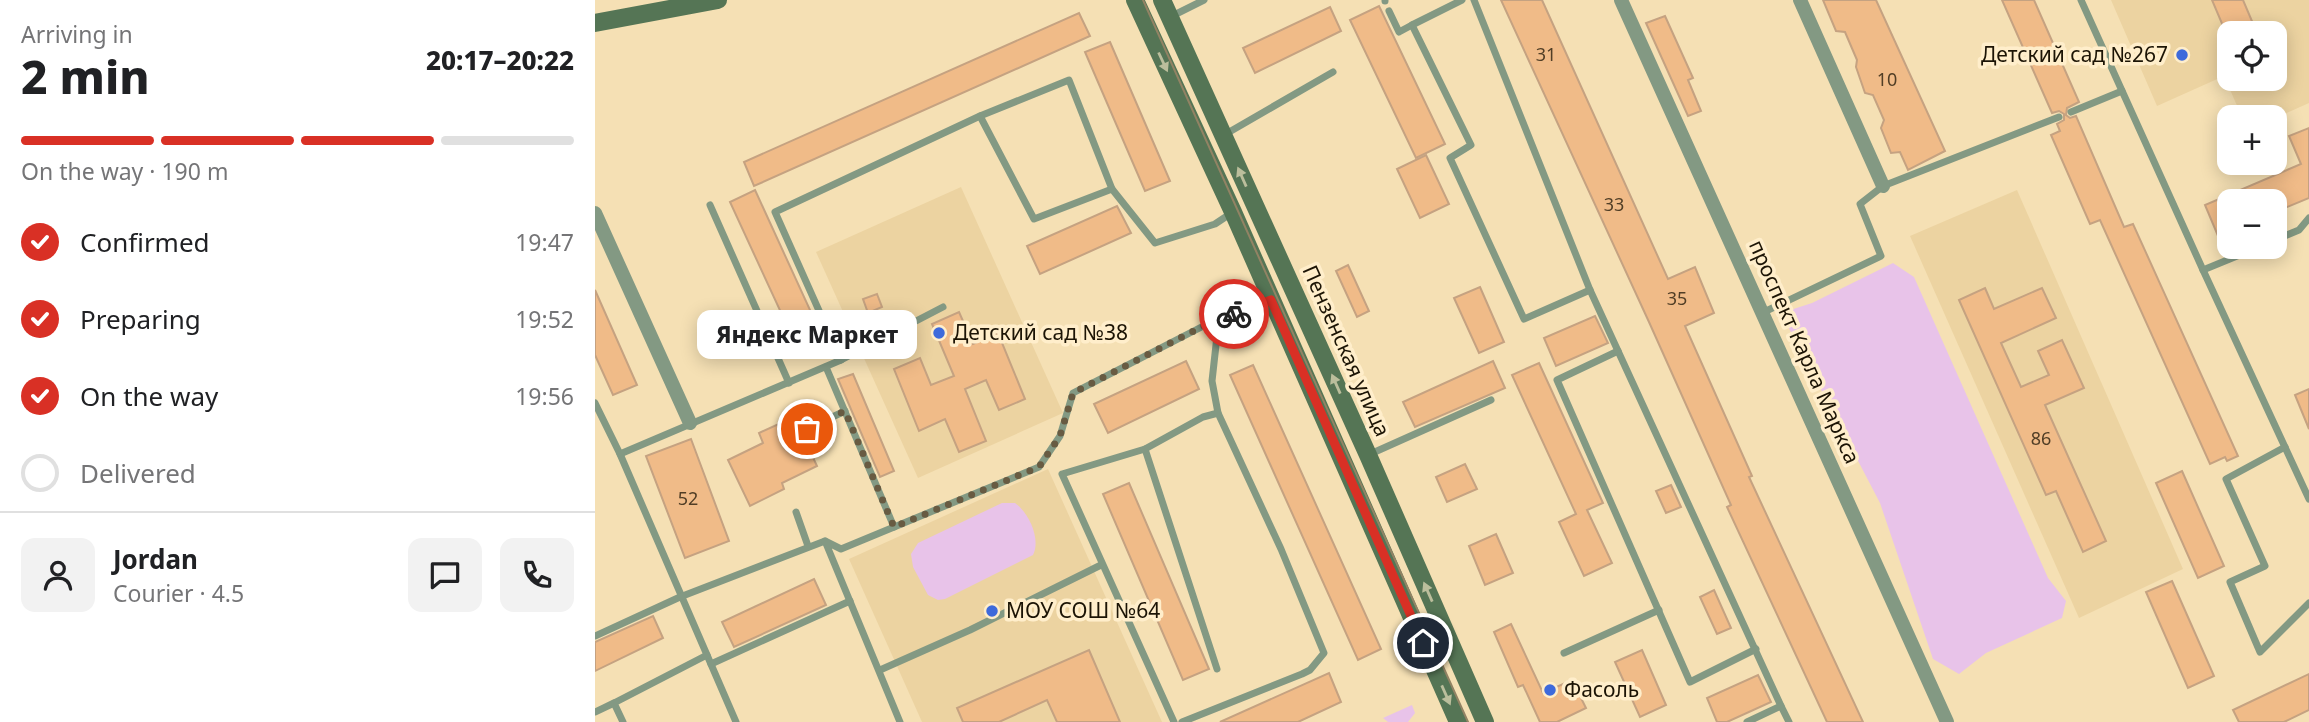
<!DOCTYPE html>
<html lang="en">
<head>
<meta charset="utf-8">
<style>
	:root { --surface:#fff; --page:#f2f2f2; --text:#202124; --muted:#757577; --line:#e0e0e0; --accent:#d93025 }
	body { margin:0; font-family:"Noto Sans",sans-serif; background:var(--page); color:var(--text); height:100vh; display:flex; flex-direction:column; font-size:26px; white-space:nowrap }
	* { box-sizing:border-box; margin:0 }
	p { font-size:23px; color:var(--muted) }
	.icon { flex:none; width:38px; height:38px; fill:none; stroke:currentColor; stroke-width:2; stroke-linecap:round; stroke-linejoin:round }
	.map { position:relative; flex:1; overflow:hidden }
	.details { display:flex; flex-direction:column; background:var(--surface); width:595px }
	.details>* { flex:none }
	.fabs { position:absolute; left:1622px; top:21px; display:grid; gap:14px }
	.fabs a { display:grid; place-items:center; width:70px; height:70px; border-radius:14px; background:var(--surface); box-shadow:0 4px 18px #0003; font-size:35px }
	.pin { position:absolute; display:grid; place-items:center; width:60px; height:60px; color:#fff; margin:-30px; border:4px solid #fff; border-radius:50%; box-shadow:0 2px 7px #0007 }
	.courier { position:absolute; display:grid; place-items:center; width:70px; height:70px; margin:-35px; border:5px solid #d93025; border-radius:50%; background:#fff; color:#222; box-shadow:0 2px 9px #0007 }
	.bubble { position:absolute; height:49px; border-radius:14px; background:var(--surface); box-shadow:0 4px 18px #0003; font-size:23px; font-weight:800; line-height:49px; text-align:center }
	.overview em { font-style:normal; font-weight:800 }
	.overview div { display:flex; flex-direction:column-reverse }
	.overview { display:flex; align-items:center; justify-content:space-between; height:119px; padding:0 21px }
	h1 { font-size:46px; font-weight:800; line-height:52px }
	.bar { display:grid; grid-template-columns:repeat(4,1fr); gap:10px 7px; align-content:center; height:84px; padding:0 21px }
	.bar i { height:9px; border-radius:5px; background:var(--line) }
	.bar .selected { background:var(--accent) }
	.bar p { grid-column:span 4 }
	.line { display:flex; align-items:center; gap:18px; padding:0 21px; border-top:2px solid var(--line) }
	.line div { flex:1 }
	.round { display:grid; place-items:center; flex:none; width:74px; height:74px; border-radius:14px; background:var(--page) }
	ol { padding:0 21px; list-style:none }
	li { display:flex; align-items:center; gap:21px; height:77px }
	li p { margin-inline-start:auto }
	li .icon { padding:7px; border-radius:50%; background:var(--accent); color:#fff; stroke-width:4 }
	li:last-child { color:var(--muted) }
	li i { width:38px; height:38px; border:4px solid var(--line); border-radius:50% }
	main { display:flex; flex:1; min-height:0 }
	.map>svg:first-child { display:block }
</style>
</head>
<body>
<main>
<section class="details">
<div class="overview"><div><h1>2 min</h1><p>Arriving in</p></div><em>20:17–20:22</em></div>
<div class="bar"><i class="selected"></i><i class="selected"></i><i class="selected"></i><i></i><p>On the way · 190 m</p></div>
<ol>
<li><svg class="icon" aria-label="check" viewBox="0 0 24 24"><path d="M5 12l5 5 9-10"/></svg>Confirmed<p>19:47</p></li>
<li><svg class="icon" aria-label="check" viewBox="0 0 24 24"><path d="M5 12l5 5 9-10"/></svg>Preparing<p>19:52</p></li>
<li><svg class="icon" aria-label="check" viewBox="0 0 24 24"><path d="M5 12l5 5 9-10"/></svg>On the way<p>19:56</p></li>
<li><i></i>Delivered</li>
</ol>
<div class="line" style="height:126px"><a class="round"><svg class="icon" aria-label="person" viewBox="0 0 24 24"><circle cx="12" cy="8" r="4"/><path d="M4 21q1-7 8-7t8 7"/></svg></a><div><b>Jordan</b><p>Courier · 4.5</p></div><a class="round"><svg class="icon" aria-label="chat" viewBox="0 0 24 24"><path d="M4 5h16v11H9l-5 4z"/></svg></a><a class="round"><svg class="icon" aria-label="phone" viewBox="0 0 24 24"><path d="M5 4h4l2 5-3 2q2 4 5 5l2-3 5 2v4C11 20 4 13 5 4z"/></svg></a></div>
</section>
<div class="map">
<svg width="1714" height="722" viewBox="0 0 1714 722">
	<rect width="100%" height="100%" fill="#f5e0b4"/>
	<g fill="#ecd3a1" fill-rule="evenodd">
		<path d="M 1516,0 L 1714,0 L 1714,103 L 1680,118 L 1647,117 L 1629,76 L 1562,106 ZM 1634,33 L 1680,33 L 1680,79 L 1634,79 Z"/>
		<path d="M 366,187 L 468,413 L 323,478 L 221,252 Z"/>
		<path d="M 1422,190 L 1588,569 L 1484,618 L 1315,236 Z"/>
		<path d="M 453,469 L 567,722 L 327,722 L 254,559 Z"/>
	</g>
	<g fill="#e8c3e9">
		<path d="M 1298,263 L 1319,277 L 1453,578 L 1471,601 L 1467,618 L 1391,653 L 1364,674 L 1338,659 L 1285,503 L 1186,313 L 1217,303 Z"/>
		<path d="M 407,503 L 420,503 C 434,513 446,539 438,555 L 350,599 L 343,600 L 333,595 L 318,567 L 316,554 L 323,543 Z"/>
		<path d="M 817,705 L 820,713 L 813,722 L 793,722 L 788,718 Z"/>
	</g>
	<g fill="#f0bb88" stroke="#c5a281" stroke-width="2">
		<path d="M 906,0 L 947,0 L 1073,279 L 1100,267 L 1119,313 L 1090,326 L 1157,476 L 1154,477 L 1268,722 L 1232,722 L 1132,507 L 1136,505 L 1054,322 Z"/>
		<path d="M 1228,0 L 1281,0 L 1350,151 L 1313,170 L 1305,152 L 1296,153 L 1286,128 L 1289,120 L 1278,95 L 1270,93 L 1261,67 L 1262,60 L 1250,32 L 1241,31 Z"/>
		<path d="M 1407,0 L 1439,0 L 1484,102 L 1472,108 L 1471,115 L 1475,118 L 1481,116 L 1529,227 L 1538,224 L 1643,456 L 1632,461 L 1630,457 L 1615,464 L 1505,220 L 1495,224 L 1456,135 L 1465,131 L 1462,124 L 1469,120 L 1469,114 L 1464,111 L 1457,113 Z"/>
		<path d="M 1617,0 L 1648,0 L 1662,33 L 1631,33 Z"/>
		<path d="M 784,6 L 850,144 L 821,158 L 755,20 Z"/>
		<path d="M 735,7 L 746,31 L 660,73 L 648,48 Z"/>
		<path d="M 484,13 L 495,36 L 159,186 L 149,162 Z"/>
		<path d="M 1070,16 L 1098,78 L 1093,80 L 1106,111 L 1093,116 L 1051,23 Z"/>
		<path d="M 515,42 L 575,181 L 550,191 L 490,52 Z"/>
		<path d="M 1714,128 L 1714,198 L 1680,212 L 1680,201 L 1634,201 L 1634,231 L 1623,236 L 1610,205 L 1706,164 L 1694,136 Z"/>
		<path d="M 831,155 L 854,204 L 825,218 L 802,169 Z"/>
		<path d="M 160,190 L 226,334 L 201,345 L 135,202 Z"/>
		<path d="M 522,206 L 536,233 L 445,274 L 432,246 Z"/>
		<path d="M 753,265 L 774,311 L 762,317 L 741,271 Z"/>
		<path d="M 885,287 L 909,342 L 884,353 L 859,298 Z"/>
		<path d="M 1390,288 L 1399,309 L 1447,288 L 1461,318 L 1406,343 L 1426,387 L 1454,375 L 1443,351 L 1467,340 L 1489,388 L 1450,405 L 1511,541 L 1488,552 L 1461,491 L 1451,495 L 1364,300 Z"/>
		<path d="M 0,290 L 42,385 L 18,395 L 0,355 Z"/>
		<path d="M 282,294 L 287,307 L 273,313 L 268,299 Z"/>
		<path d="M 364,312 L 378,344 L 403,333 L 430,399 L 404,410 L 391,380 L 370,389 L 391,441 L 364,452 L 350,419 L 324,431 L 299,369 L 325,358 L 336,385 L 359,376 L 337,324 Z"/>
		<path d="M 1000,316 L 1013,343 L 961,366 L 949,338 Z"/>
		<path d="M 591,361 L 604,389 L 513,433 L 499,404 Z"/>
		<path d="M 898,361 L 910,388 L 820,427 L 808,402 Z"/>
		<path d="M 944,363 L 1008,503 L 992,510 L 1017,563 L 989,576 L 964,522 L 981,514 L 917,375 Z"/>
		<path d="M 658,365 L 786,649 L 763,660 L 635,375 Z"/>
		<path d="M 258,374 L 299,471 L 285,477 L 243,379 Z"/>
		<path d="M 1714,389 L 1714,429 L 1700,395 Z"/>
		<path d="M 199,417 L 222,466 L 187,483 L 189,489 L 155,506 L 133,460 L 168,443 L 164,433 Z"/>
		<path d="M 96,439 L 134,541 L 90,558 L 51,456 Z"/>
		<path d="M 870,464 L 882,489 L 852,502 L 841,477 Z"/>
		<path d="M 1587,471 L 1629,566 L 1603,578 L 1561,483 Z"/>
		<path d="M 534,483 L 614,669 L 588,680 L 508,494 Z"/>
		<path d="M 1076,485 L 1086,507 L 1071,513 L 1061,491 Z"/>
		<path d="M 901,534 L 918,573 L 890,585 L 874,546 Z"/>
		<path d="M 219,579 L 231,605 L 139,647 L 127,622 Z"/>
		<path d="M 1577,581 L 1619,676 L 1593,688 L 1551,592 Z"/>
		<path d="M 1119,590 L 1136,628 L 1122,634 L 1105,597 Z"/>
		<path d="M 58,616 L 68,638 L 0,671 L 0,642 Z"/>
		<path d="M 916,624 L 948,693 L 977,680 L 991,708 L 962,722 L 945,722 L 928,685 L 923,687 L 899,632 Z"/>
		<path d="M 494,650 L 525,722 L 462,722 L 452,700 L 404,722 L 368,722 L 362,708 Z"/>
		<path d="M 1047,650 L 1071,705 L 1045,717 L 1020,662 Z"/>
		<path d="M 734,673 L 746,702 L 703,722 L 625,722 Z"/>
		<path d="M 1714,674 L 1714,710 L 1689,722 L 1644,722 L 1638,710 Z"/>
		<path d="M 1163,675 L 1176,702 L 1132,722 L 1122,722 L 1112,698 Z"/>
	</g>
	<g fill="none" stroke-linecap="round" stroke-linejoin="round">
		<g stroke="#839983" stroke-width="7">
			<path d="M 790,0 L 790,1"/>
			<path d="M 867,0 L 817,25 L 876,145 L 855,158 L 929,319 L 995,290"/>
			<path d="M 879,0 L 995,290 L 1186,706 L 1152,722"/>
			<path d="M 1486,0 L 1608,270 L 1664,247"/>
			<path d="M 794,11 L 804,32 L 817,25"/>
			<path d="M 575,17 L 609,0"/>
			<path d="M 1476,112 L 1527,91"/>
			<path d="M 385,116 L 439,219 L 517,189"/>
			<path d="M 629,135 L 738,72"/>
			<path d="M 115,205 L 194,383"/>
			<path d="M 1680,240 L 1704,230 L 1714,218"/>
			<path d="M 1608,270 L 1714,499"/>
			<path d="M 1169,312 L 1286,256 L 1265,204 L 1288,186 L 1464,117"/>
			<path d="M 1023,351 L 962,380 L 1095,682 L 1161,649"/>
			<path d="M 246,360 L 348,307"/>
			<path d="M 231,367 L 299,527"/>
			<path d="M 0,403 L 25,454 L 141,722"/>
			<path d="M 623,413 L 617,381 L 624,318"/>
			<path d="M 212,429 L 250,411"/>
			<path d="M 1690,447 L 1631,479 L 1670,566 L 1635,582 L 1665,652 L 1714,603"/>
			<path d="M 550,449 L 622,669"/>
			<path d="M 25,454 L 246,360 L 180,212 L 385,116 L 474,80 L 517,189 L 560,243 L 620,224 L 638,212"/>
			<path d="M 773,455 L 896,400"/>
			<path d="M 201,512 L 213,546"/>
			<path d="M 0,636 L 85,597 L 230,541"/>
			<path d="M 969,653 L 1064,610"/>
			<path d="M 116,664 L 255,601"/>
			<path d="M 285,670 L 375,630 L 506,565"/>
			<path d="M 1186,706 L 1194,722"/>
			<path d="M 0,712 L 19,703"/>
			<path d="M 28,722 L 19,703 L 112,655"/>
			<path d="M 305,722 L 230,541 L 246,549 L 444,467 L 465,436 L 478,393 L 624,318 L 657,309 L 675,300"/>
			<path d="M 579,722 L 467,474 L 550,449 L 608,417 L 623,413 L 686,549 L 729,653 L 715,670 L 707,674 L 587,722"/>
		</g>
		<g stroke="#839983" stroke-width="14">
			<path d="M 1026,0 L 1352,722"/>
			<path d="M 1205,0 L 1288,186"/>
			<path d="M 0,213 L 95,423"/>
		</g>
		<g stroke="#557555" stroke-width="18">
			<path d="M 540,0 L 638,212 L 863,722"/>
			<path d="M 567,0 L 773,455 L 890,722"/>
			<path d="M 0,23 L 123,0"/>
		</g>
		<path stroke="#928364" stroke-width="2" d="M 548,0 L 873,722"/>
	</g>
	<defs><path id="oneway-solid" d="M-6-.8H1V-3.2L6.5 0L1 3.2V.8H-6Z" transform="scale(1.75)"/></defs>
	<g fill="#bbbe9c">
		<use href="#oneway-solid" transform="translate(568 62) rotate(65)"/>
		<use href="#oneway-solid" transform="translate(647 177) rotate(-114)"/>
		<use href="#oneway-solid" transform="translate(741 384) rotate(-114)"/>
		<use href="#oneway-solid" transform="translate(833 592) rotate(-114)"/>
		<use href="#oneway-solid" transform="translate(851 695) rotate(66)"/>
	</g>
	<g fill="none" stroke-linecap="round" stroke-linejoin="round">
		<path stroke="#685b42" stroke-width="7" stroke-dasharray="0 12.6" d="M 212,429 L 250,411 L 299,527 L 444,467 L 465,436 L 478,393 L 624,318 L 639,314"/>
		<path stroke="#d93025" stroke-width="9" d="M 639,314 L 676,300 L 828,643"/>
	</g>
	<g fill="#3e6adb" stroke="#ffeecb" stroke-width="2.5">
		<circle cx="1587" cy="55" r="7"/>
		<circle cx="344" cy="333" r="7"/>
		<circle cx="397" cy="611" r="7"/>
		<circle cx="955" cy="690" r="7"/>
	</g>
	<g text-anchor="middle" stroke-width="7" stroke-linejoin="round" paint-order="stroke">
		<g font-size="18" fill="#513e26">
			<text x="951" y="61">31</text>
			<text x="1292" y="86">10</text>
			<text x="1019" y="211">33</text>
			<text x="1082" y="305">35</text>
			<text x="1446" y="445">86</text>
			<text x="93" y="505">52</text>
		</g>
		<g font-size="21" fill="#1c1405" stroke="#ffeecb" text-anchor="start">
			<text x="1573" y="62" text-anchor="end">Детский сад №267</text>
			<text x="358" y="340">Детский сад №38</text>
			<text x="411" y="618">МОУ СОШ №64</text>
			<text x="969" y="697">Фасоль</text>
		</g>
		<g font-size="21" fill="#1c1405" stroke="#ffeecb">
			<text transform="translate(751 351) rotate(66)" y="7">Пензенская улица</text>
			<text transform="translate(1209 352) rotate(66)" y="7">проспект Карла Маркса</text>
		</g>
	</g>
</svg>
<div class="fabs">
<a><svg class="icon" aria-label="locate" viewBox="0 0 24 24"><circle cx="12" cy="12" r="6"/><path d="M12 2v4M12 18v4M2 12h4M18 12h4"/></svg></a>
<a>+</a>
<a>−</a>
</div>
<div class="pin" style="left:212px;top:429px;background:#ea580c"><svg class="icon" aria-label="bag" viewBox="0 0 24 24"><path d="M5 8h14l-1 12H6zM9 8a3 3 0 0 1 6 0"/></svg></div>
<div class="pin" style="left:828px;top:643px;background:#1f2937"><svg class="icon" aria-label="home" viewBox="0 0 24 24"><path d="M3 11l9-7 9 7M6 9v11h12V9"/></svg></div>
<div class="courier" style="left:639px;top:314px"><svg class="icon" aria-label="bike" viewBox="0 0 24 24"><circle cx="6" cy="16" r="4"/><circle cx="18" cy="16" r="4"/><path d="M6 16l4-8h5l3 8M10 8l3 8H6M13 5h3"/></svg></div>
<div class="bubble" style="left:102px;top:310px;width:220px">Яндекс Маркет</div>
</div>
</main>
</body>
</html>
